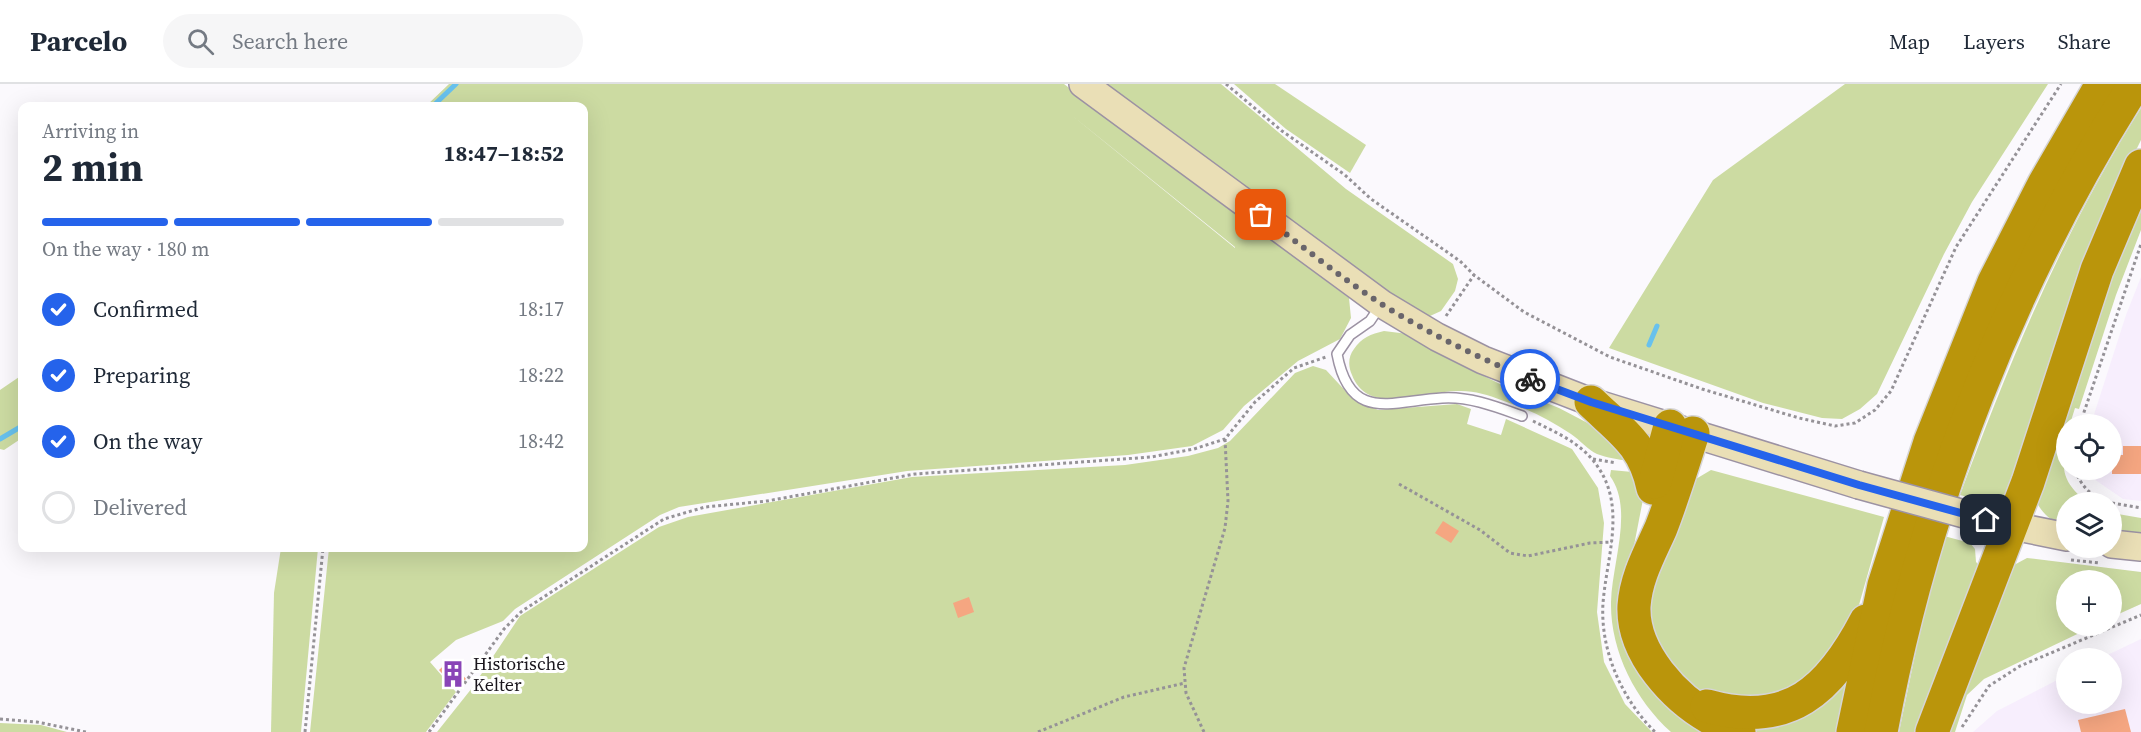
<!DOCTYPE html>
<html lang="en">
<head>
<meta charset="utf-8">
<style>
	:root { --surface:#fff; --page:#f6f6f7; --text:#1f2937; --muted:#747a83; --line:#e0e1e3; --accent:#2563eb }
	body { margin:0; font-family:"Source Serif 4",serif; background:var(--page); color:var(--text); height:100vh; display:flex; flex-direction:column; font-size:22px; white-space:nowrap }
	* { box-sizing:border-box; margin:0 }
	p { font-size:20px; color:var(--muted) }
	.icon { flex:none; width:33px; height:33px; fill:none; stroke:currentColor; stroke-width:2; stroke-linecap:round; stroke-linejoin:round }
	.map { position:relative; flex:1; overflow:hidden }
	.side { position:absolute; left:18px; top:18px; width:570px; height:450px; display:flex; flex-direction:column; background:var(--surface); border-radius:12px; box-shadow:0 6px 24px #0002 }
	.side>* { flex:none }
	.buttons { position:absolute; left:2056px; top:330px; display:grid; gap:12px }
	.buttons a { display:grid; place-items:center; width:66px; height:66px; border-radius:50%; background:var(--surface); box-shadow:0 6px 24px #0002; font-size:30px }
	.pin { position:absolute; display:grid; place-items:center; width:51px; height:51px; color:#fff; margin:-26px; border-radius:12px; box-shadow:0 3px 9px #0006 }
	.courier { position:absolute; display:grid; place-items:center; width:60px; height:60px; margin:-30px; border:4px solid #2563eb; border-radius:50%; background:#fff; color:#222; box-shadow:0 2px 8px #0007 }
	.head em { font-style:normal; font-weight:700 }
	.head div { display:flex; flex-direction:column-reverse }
	.head { display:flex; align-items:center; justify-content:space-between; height:102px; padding:0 24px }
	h1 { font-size:39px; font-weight:700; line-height:45px }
	.bar { display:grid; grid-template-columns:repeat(4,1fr); gap:9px 6px; align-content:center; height:72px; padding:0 24px }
	.bar i { height:8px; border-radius:4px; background:var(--line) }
	.bar .selected { background:var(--accent) }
	.bar p { grid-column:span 4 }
	ol { padding:0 24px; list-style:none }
	li { display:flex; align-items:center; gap:18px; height:66px }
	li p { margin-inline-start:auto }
	li .icon { padding:6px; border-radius:50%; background:var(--accent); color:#fff; stroke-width:4 }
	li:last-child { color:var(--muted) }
	li i { width:33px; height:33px; border:3px solid var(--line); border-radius:50% }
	header { display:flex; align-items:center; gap:36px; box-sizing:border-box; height:84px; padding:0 30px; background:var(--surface); border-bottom:2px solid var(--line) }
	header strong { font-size:28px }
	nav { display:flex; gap:33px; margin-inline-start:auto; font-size:21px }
	.search { width:420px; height:54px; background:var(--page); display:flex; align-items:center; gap:15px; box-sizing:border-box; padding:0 21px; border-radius:33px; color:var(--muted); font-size:22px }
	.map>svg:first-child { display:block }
</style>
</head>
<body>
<header>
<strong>Parcelo</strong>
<div class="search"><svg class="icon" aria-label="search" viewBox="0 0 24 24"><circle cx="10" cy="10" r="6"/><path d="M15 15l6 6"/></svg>Search here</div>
<nav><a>Map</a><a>Layers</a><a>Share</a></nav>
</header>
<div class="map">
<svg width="2141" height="648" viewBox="0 0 2141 648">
	<rect width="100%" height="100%" fill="#fbf9fd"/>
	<g fill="#f7eefd">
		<path d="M 2141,193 L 2141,417 L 2123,415 L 2094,395 L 2090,386 L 2112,386 L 2112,340 L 2091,340 L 2126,231 Z"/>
		<path d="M 2141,555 L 2141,648 L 1973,648 L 1997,627 L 2067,591 L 2067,620 L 2112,620 L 2112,574 L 2101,574 Z"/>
	</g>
	<g fill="#ccdba2" fill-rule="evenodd">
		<path d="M 449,0 L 1064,0 L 1349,214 L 1351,234 L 1340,255 L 1298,277 L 1244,322 L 1223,346 L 1192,362 L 1128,371 L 907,387 L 679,423 L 660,431 L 515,525 L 503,537 L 456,556 L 430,578 L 456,608 L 426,648 L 310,648 L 329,464 L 584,464 L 584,22 L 426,22 ZM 1069,29 L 1235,163 L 1235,164 Z"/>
		<path d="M 1104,0 L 1221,0 L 1346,105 L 1453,180 L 1458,195 L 1455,207 L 1441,227 L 1430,232 L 1419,230 L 1371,201 Z"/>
		<path d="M 1234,0 L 1275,0 L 1366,61 L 1350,89 L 1286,45 Z"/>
		<path d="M 1845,0 L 2048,0 L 1972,118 L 1944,170 L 1877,310 L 1860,325 L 1842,335 L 1822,334 L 1763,319 L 1609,264 L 1713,96 Z"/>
		<path d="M 2141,24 L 2141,56 L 2120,99 L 2011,406 C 1995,422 1980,417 1960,411 C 2010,276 2064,146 2141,24 Z"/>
		<path d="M 2141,95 L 2141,146 L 2116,211 L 2079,325 L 2075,324 L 2070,340 L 2067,340 C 2067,377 2052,390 2087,418 L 2067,418 L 2067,442 C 2052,438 2043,431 2036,417 Z"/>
		<path d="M 1384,247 L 1408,250 L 1448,274 L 1504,302 L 1559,324 L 1622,357 L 1628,377 C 1618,375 1607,374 1597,370 C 1588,366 1580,356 1571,350 C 1550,336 1526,324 1501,316 C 1489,311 1475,307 1461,307 C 1428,305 1369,335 1352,291 C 1348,282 1348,273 1354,265 C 1361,254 1371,250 1384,247 Z"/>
		<path d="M 1313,282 L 1326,286 L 1352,314 L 1378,326 L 1457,320 L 1471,325 L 1467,340 L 1501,351 L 1506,335 L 1572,365 L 1598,404 L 1604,439 L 1597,528 L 1604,578 L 1625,620 L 1652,648 L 437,648 L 472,604 L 520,532 L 659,443 L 688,433 L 912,393 L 1125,381 L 1188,372 L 1218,364 L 1230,357 L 1295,289 Z"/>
		<path d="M 22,291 L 22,354 L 4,366 L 0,365 L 0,306 Z"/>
		<path d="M 1611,386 L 1643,389 L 1645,405 L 1624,513 L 1718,648 L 1671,648 C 1635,616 1610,566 1611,518 C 1612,479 1634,425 1610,392 Z"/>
		<path d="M 1711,386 L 1884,433 L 1851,549 L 1825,590 L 1746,622 L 1682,601 L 1650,556 L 1649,504 L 1684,402 Z"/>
		<path d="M 2112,429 L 2141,434 L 2141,451 L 2112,448 Z"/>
		<path d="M 1944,452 L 1970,459 L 1975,465 L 1976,478 L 1979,481 L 1921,648 L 1899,648 L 1921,542 Z"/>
		<path d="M 281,464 L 318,464 L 301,648 L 271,648 L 274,509 Z"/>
		<path d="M 2027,474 L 2141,488 L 2141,520 L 2112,533 L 2112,496 L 2067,496 L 2067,542 L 2094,542 L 1984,595 L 1967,611 L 1955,648 L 1939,648 L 2007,490 L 2014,481 Z"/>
		<path d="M 1846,597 L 1836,648 L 1756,648 L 1744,641 Z"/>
		<path d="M 0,639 L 41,641 L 67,648 L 0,648 Z"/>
	</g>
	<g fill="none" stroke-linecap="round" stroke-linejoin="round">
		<g stroke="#68c1ed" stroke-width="5">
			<path d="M 433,22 L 456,0"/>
			<path d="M 1649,261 L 1657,242"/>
			<path d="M 0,355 L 22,342"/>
		</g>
	</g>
	<g fill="#f5a681">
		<path d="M 2123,362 L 2141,362 L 2141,390 L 2112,390 L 2112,371 L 2123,371 Z"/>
		<path d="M 1443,437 L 1459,447 L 1451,459 L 1435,449 Z"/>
		<path d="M 969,513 L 974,528 L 958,534 L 953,519 Z"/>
		<path d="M 450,576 L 466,595 L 455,604 L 439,586 Z"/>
		<path d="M 2125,625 L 2131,648 L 2081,648 L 2078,636 Z"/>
	</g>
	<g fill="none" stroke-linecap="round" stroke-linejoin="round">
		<defs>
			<path id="lane" d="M 1380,222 L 1370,237 L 1350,251 L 1337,270 C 1350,339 1391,317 1442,314 C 1469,312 1497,323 1522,332"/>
			<g id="secondary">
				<path d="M 1083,0 L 1382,220 L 1437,253 L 1483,276 L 1591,318 L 1859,401"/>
				<path d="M 1993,438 L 2067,453"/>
				<path d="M 2112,460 L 2141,463"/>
			</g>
			<g id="highway">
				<path d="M 1591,318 C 1621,347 1644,360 1653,404"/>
				<path d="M 1693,349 C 1683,380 1673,413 1661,444 C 1650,469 1636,493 1634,522 C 1632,569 1675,615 1714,636 C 1722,640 1731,644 1739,648"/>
				<path d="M 1655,398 L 1670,342"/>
				<path d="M 1707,622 C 1789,645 1830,606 1866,537"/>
				<path d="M 1853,648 L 1884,501 L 1930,358 L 1994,198 L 2044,100 L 2102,0"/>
				<path d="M 1881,648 C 1923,420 2010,196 2135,0"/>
				<path d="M 1932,648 L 2028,398 L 2097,186 L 2141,82"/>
			</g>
		</defs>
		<use href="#lane" stroke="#9c92a3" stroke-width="12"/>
		<use href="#secondary" stroke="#9c92a3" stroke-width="30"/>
		<use href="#highway" stroke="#d6d5d6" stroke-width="36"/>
		<g stroke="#959297" stroke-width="3" stroke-dasharray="3 3" stroke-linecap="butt">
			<path d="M 1226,0 L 1282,47 L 1345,91 L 1371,115 L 1460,177 L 1474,191 L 1524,228 L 1610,273 L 1702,305 L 1799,334 L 1835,342 L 1855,339 L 1875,326 L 1891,307 L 1956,163 L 2061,0"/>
			<path d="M 1446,232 L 1474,191"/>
			<path d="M 1533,337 C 1553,347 1575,356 1591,374 C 1629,417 1607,469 1603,519 C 1600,567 1622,615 1655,648"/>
			<path d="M 2080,340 L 2141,160"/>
			<path d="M 1593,375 L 1616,379"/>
			<path d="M 2075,386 C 2081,402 2092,414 2110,418"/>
			<path d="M 1399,400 L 1480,446 L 1510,469 L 1528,472 L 1590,459 L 1612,458"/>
			<path d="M 2112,419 L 2141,424"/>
			<path d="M 2071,476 L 2100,479"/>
			<path d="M 0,635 L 37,638 L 86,648"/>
			<path d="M 1962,643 L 1989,602 L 2020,582 L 2141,531"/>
			<path d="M 305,648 L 323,464"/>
			<path d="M 429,648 L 504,545 L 522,527 L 664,435 L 705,423 L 767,417 L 915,390 L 1151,373 L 1194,365 L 1225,355 L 1255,318 L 1294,284 L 1326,273"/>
			<path d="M 1038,648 L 1124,613 L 1185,599"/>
			<path d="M 1204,648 L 1186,609 L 1184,584 L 1225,444 L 1228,417 L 1225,355"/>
		</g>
		<use href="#lane" stroke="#fff" stroke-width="9"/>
		<use href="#secondary" stroke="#eadfb6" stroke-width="27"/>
		<use href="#highway" stroke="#ba950b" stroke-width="33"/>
		<defs>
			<path id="secondary-bridge" d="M 1859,401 L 1986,436"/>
		</defs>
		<use href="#secondary-bridge" stroke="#9c92a3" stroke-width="30" stroke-linecap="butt"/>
		<use href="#secondary-bridge" stroke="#eadfb6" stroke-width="27"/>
	</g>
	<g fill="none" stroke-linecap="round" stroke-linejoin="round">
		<path stroke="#69656b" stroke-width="6" stroke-dasharray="0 10.8" d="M 1261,131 C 1301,161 1341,194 1383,221 C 1430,250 1479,274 1530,295"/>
		<path stroke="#2563eb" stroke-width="8" d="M 1530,295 L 1591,318 L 1859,401 L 1986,436"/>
	</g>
	<defs>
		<symbol id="building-bare" viewBox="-9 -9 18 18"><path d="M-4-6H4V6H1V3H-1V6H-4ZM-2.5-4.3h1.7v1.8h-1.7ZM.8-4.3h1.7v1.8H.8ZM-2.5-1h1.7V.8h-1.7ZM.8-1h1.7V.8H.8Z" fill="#8944b7" stroke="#fff" stroke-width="2.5" paint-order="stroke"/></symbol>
	</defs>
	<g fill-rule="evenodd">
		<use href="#building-bare" x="434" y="571" width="38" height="38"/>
	</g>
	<g text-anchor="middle" stroke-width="6" stroke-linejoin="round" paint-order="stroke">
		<g font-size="18" fill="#1a161d" stroke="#fff" text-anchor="start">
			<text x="473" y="586">Historische<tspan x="473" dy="21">Kelter</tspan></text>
		</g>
	</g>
</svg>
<div class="buttons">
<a><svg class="icon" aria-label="locate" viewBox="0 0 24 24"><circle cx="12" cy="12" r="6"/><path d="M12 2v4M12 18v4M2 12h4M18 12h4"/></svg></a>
<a><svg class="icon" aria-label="layers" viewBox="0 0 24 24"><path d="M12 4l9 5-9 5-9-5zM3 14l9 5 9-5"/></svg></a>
<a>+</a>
<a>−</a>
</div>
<div class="pin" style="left:1261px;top:131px;background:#ea580c"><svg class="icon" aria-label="bag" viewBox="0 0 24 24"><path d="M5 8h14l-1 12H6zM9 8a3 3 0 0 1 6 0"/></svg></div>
<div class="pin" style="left:1986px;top:436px;background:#1f2937"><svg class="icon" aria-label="home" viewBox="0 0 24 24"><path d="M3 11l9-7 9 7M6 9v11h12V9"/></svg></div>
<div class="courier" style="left:1530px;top:295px"><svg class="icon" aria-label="bike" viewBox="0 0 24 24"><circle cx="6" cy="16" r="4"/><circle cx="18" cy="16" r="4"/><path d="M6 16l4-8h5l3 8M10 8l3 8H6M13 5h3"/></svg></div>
<section class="side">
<div class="head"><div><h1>2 min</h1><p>Arriving in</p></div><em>18:47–18:52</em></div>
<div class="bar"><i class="selected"></i><i class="selected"></i><i class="selected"></i><i></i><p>On the way · 180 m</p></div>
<ol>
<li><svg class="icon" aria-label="check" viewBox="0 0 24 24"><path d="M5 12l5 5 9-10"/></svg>Confirmed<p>18:17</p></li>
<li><svg class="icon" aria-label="check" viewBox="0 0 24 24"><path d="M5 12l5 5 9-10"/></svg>Preparing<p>18:22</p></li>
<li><svg class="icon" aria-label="check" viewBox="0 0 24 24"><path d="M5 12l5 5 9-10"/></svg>On the way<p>18:42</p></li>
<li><i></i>Delivered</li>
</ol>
</section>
</div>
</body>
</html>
